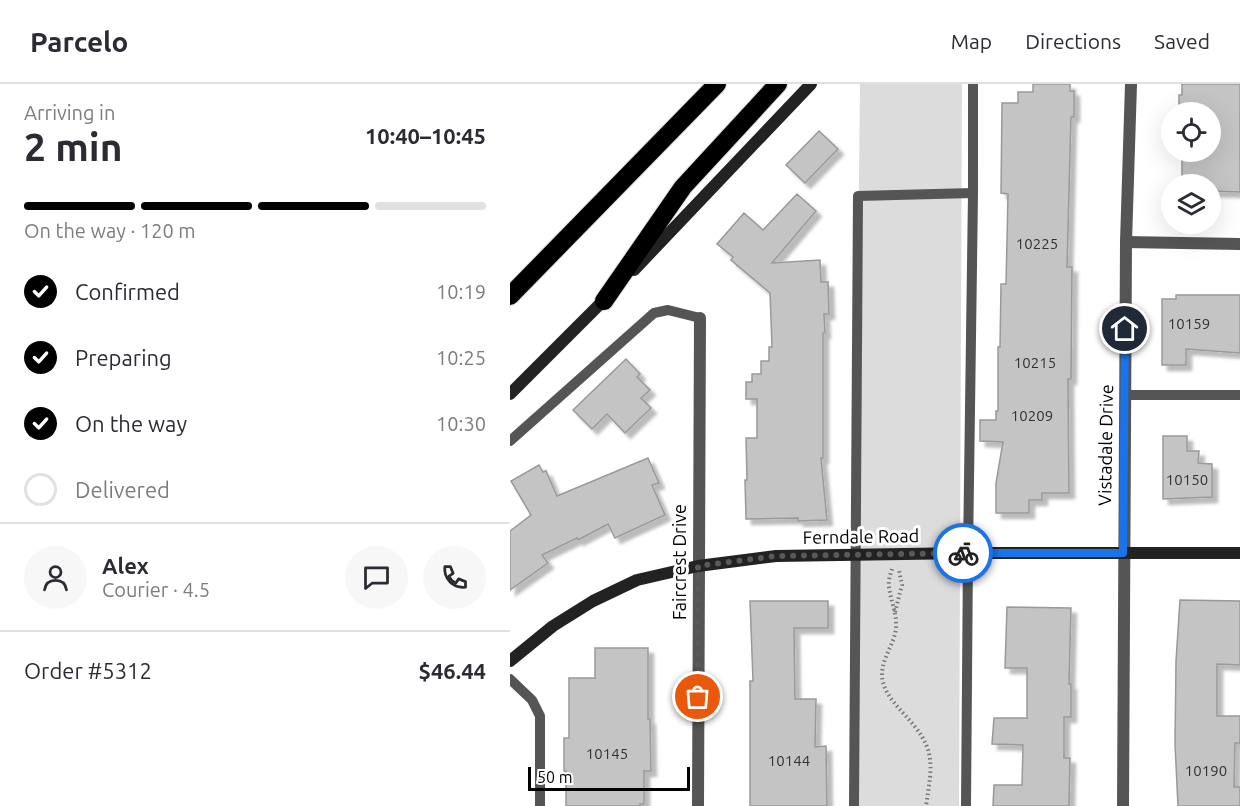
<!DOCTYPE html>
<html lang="en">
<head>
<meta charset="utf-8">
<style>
	:root { --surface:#fff; --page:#f7f7f7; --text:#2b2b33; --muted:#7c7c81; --line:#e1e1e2; --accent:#000 }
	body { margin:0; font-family:Ubuntu,sans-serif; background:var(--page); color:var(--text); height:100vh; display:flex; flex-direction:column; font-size:22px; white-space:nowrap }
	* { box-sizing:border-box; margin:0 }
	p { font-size:20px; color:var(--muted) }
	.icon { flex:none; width:33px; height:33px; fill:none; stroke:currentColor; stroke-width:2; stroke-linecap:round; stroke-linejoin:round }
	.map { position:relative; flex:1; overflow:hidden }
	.panel { display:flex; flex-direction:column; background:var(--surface); width:510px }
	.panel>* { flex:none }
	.buttons { position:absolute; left:651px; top:18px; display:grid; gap:12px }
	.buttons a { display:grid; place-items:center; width:60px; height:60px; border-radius:50%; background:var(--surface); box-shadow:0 6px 24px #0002; font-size:30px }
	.scale { position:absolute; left:18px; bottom:15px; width:162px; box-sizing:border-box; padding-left:6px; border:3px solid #000; border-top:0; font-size:16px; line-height:21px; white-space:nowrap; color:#000; -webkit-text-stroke:4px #fff; paint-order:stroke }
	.pin { position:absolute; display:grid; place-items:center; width:51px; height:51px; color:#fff; margin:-26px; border:3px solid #fff; border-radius:50%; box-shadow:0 2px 6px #0007 }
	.courier { position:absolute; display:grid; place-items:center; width:60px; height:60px; margin:-30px; border:4px solid #1a73e8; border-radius:50%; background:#fff; color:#222; box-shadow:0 2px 8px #0007 }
	.summary em { font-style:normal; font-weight:700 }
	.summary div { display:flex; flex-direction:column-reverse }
	.summary { display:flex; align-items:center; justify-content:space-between; height:102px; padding:0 24px }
	h1 { font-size:39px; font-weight:700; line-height:45px }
	.bar { display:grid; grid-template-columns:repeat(4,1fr); gap:9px 6px; align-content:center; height:72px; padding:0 24px }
	.bar i { height:8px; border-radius:4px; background:var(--line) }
	.bar .active { background:var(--accent) }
	.bar p { grid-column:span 4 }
	.line { display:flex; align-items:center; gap:15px; padding:0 24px; border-top:2px solid var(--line) }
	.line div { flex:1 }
	.round { display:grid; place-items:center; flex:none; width:63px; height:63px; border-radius:32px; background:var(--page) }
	ol { padding:0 24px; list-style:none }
	li { display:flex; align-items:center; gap:18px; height:66px }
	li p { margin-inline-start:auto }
	li .icon { padding:6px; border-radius:50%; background:var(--accent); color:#fff; stroke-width:4 }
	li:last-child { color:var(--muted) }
	li i { width:33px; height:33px; border:3px solid var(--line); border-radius:50% }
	header { display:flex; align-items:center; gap:36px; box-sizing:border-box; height:84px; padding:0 30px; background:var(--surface); border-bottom:2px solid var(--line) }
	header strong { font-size:28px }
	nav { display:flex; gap:33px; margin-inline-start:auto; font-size:21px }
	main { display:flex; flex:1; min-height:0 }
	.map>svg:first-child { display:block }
</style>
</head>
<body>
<header>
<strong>Parcelo</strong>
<nav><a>Map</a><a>Directions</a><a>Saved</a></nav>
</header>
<main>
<section class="panel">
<div class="summary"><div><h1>2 min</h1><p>Arriving in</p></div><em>10:40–10:45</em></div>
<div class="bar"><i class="active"></i><i class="active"></i><i class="active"></i><i></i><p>On the way · 120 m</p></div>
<ol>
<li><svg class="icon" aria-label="check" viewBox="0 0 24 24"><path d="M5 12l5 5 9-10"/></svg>Confirmed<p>10:19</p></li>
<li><svg class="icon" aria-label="check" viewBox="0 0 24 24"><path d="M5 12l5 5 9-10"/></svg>Preparing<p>10:25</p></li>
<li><svg class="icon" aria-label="check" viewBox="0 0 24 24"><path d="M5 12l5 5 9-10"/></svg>On the way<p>10:30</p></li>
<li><i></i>Delivered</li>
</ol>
<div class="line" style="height:108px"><a class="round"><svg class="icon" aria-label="person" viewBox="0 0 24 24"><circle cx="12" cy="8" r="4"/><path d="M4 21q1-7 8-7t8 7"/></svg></a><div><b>Alex</b><p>Courier · 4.5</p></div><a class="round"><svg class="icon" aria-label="chat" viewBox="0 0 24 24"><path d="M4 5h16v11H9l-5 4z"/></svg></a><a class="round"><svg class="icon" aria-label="phone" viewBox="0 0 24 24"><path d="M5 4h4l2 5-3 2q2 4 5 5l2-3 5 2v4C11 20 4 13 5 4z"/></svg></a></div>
<div class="line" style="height:78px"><div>Order #5312</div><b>$46.44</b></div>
</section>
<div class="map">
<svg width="730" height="722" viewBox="0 0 730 722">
	<defs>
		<filter id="shadow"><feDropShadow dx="5.5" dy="5.5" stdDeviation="1.5" flood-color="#0004"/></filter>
	</defs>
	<rect width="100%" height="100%" fill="#fff"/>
	<path fill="#dcdcdc" d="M 350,0 L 452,0 L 449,722 L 342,722 Z"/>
	<g fill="#c4c4c4" stroke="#999" stroke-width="1.5" filter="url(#shadow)">
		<path d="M 523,0 L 560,0 L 560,7 L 564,7 L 564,33 L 561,33 L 557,183 L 562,183 L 561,295 L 558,295 L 559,409 L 532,409 L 532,416 L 519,416 L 519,429 L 486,429 L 486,399 L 493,358 L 470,357 L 470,336 L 486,336 L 486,327 L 488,327 L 488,263 L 490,263 L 491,200 L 496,200 L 498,110 L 491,109 L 492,19 L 508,19 L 508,8 L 523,8 Z"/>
		<path d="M 672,0 L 730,0 L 730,108 L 700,107 L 700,100 L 672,100 L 672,68 L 700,68 L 700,28 L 669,28 L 669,11 L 672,11 Z"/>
		<path d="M 309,47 L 328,65 L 295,99 L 276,81 Z"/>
		<path d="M 287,110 L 306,127 L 262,179 L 310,176 L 311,198 L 318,198 L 319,230 L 314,230 L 315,249 L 313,249 L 313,374 L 311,374 L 317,436 L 288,437 L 288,434 L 236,435 L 235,396 L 237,396 L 236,354 L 247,354 L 247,315 L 236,315 L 236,298 L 242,298 L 242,290 L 251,290 L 251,277 L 259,277 L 259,263 L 262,263 L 260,209 L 221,176 L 223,173 L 207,160 L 234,129 L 253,146 Z"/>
		<path d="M 666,211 L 730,211 L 730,269 L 676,265 L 676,281 L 652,281 L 652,215 L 666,215 Z"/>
		<path d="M 116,275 L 130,290 L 127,293 L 140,306 L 131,314 L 141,324 L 115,349 L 97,330 L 82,345 L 63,326 Z"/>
		<path d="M 653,352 L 677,352 L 677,367 L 689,367 L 688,379 L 702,380 L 702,413 L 653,415 Z"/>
		<path d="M 138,374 L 149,399 L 142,401 L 155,431 L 105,454 L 98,440 L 68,456 L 67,454 L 32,471 L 38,479 L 0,506 L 0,447 L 21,431 L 1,397 L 29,381 L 33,388 L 36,387 L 47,412 Z"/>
		<path d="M 670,516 L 730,517 L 730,581 L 707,580 L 707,632 L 730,632 L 730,659 L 725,659 L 724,703 L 730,703 L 730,722 L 668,722 L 665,660 L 666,577 Z"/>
		<path d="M 240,517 L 318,517 L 318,544 L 284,544 L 285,615 L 306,615 L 305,663 L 316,662 L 317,722 L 240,722 L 240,597 L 243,597 Z"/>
		<path d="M 497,523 L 561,524 L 559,600 L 561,600 L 561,633 L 554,633 L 554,674 L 560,674 L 559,722 L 483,722 L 484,701 L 512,701 L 513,661 L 482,660 L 484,634 L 517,634 L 517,584 L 495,584 Z"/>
		<path d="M 85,564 L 138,564 L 138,635 L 140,635 L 141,687 L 134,687 L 134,720 L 130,720 L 130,722 L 56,722 L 56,687 L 54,687 L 54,654 L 59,654 L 59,594 L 85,594 Z"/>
	</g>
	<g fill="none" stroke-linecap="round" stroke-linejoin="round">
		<defs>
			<g id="highway">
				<path d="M 0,212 L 207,0"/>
				<path d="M 94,217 L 173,103 L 268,0"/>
			</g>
		</defs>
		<use href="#highway" stroke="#dbdbdb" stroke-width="20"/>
		<g stroke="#777" stroke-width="4" stroke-dasharray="1.5 3" stroke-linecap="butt">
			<path d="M 384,446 L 384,455"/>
			<path d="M 382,485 C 380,491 378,498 379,503 C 381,518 387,530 386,544 C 384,563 368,578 373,598 C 376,610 385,620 393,629 C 426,664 423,677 416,722"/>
			<path d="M 385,528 L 392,501 L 389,486"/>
		</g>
		<g stroke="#555" stroke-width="10">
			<path d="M 615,311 L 730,311"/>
			<path d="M 0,357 L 144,229 L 158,226 L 190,234"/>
			<path d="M 0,595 L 22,616 L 30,632 L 30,722"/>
			<path d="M 344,722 L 348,112 L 463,109"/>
			<path d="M 456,722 L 458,469 L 463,109 L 463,0"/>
		</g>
		<g stroke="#555" stroke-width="12">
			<path d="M 616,158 L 730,160"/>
			<path d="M 188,722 L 190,234"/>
			<path d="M 613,722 L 616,158 L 621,0"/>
		</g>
		<g stroke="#222" stroke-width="12">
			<path d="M 124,186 L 301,0"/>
			<path d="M 0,310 L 99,211"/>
			<path d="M 0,577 L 43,542 L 83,517 L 127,496 L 188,482 L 266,472 L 458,469 L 730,469"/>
		</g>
		<use href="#highway" stroke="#000" stroke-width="18"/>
	</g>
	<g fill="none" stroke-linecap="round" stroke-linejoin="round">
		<path stroke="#595959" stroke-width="6" stroke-dasharray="0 10.8" d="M 188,613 L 188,482 L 266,472 L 453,469"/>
		<path stroke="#1a73e8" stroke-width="8" d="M 453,469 L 613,469 L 615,245"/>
	</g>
	<g text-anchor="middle" stroke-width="6" stroke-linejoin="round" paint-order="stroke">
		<g font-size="15" fill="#313131">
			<text x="527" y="165">10225</text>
			<text x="679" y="245">10159</text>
			<text x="525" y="284">10215</text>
			<text x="522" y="337">10209</text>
			<text x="677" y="401">10150</text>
			<text x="97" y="675">10145</text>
			<text x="279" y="682">10144</text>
			<text x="696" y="692">10190</text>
		</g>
		<g font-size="18" fill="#000" stroke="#fff">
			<text transform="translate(596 361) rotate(-89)" y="6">Vistadale Drive</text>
			<text transform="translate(351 453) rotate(-1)" y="6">Ferndale Road</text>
			<text transform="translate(170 478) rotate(-90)" y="6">Faircrest Drive</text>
		</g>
	</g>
</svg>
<div class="buttons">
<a><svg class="icon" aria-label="locate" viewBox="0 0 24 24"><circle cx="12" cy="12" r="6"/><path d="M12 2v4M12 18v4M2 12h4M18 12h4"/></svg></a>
<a><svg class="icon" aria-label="layers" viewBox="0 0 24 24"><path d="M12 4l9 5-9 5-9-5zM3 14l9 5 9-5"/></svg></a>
</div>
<div class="scale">50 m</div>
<div class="pin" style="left:188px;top:613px;background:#ea580c"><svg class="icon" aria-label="bag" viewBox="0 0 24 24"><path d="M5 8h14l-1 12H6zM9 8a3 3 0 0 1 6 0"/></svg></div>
<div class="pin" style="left:615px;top:245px;background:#1f2937"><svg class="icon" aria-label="home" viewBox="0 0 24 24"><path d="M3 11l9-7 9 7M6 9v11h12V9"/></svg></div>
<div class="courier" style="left:453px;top:469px"><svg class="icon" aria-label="bike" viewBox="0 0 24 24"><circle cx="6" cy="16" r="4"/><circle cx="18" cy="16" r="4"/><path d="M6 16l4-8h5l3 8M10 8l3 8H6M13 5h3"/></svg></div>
</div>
</main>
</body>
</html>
